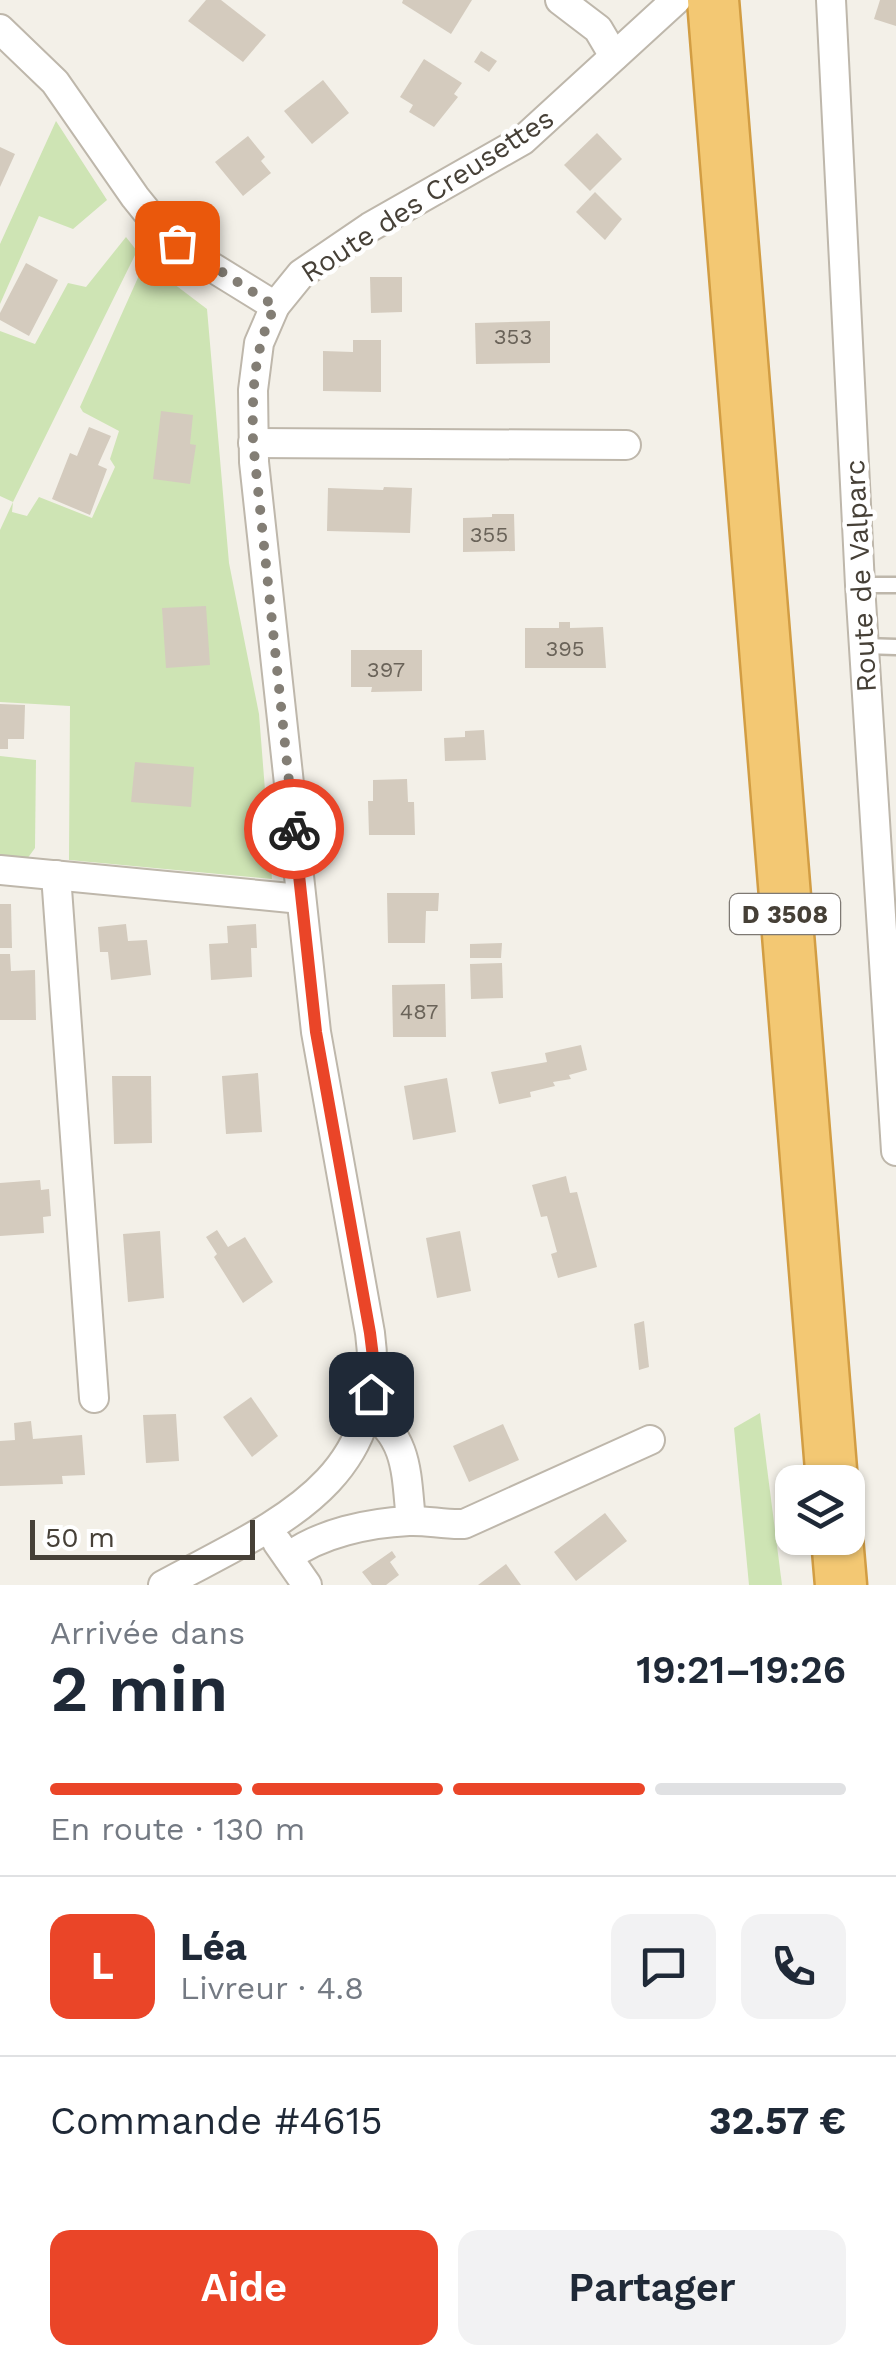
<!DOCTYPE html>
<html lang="fr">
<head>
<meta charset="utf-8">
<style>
	:root { --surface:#fff; --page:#f2f2f3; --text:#1f2937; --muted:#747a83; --line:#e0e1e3; --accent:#ea4528 }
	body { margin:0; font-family:"Work Sans",sans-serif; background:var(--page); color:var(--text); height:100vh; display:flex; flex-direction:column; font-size:38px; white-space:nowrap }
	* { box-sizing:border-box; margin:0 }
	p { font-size:32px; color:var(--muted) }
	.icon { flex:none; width:55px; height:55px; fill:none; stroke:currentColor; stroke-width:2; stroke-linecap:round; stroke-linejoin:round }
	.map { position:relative; height:1585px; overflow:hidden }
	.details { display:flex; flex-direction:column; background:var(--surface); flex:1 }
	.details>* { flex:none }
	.tools { position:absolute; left:775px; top:1465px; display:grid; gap:20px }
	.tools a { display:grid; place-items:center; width:90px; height:90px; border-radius:20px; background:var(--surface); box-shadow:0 2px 8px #0004; font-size:50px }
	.scale { position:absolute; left:30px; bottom:25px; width:225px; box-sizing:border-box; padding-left:10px; border:5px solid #464037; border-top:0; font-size:28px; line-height:35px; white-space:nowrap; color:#464037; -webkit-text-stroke:8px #fff; paint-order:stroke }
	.pin { position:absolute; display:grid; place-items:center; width:85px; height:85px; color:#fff; margin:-42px; border-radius:20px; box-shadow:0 5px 15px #0006 }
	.courier { position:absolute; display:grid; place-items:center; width:100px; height:100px; margin:-50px; border:8px solid #ea4528; border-radius:50%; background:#fff; color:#222; box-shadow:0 2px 12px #0007 }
	.headline em { font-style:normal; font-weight:600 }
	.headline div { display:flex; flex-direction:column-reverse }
	.headline { display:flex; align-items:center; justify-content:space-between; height:170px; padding:0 50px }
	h1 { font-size:65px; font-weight:600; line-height:75px }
	.bar { display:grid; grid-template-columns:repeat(4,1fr); gap:15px 10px; align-content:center; height:120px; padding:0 50px }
	.bar i { height:12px; border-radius:8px; background:var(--line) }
	.bar .on { background:var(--accent) }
	.bar p { grid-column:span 4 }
	.line { display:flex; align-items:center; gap:25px; padding:0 50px; border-top:2px solid var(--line) }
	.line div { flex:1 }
	.round { display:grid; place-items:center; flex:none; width:105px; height:105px; border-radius:20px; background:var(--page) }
	.primary-button { display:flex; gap:20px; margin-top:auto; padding:20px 50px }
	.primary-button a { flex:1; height:115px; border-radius:20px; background:var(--accent); color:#fff; font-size:40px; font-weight:600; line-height:115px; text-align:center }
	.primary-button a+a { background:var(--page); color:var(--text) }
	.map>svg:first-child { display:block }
</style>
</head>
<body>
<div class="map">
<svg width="896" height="1585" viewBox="0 0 896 1585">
	<rect width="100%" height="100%" fill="#f3f0e8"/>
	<g fill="#cee4b4">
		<path d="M 56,121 L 107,200 L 73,229 L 39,216 L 0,304 L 0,244 Z"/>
		<path d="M 126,237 L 137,251 L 13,502 L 12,512 L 27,516 L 39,497 L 92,518 L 115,467 L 110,459 L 119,431 L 83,412 L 80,407 L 145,262 L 207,309 L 229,563 L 259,714 L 272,879 L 69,860 L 70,706 L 0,702 L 0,530 L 13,502 L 0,496 L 0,331 L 35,344 L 68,283 L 86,287 Z"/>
		<path d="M 0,756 L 36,760 L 35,848 L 27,859 L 0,858 Z"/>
		<path d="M 760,1413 L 782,1585 L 749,1585 L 734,1428 Z"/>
	</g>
	<g fill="#d4cbbe">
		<path d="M 206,0 L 221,0 L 266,35 L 243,62 L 188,21 Z"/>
		<path d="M 403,0 L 472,0 L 451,34 L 402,3 Z"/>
		<path d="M 880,0 L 896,0 L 896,26 L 874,19 Z"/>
		<path d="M 481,51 L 497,61 L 489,72 L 474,62 Z"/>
		<path d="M 424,59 L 462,83 L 454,94 L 458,97 L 434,127 L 409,112 L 413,105 L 400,97 Z"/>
		<path d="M 323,80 L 349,113 L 312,144 L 284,111 Z"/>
		<path d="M 597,133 L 622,159 L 590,191 L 564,165 Z"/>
		<path d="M 248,136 L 265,157 L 261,161 L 271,173 L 243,196 L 215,162 Z"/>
		<path d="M 0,147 L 15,154 L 0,187 Z"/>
		<path d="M 595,192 L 622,219 L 605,240 L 576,212 Z"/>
		<path d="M 26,263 L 58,280 L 29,336 L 0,320 L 0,313 Z"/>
		<path d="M 370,277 L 402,277 L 402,312 L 371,313 Z"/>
		<path d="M 550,321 L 550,363 L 476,364 L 475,323 Z"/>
		<path d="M 353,340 L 381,340 L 381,392 L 323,391 L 323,351 L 353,352 Z"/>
		<path d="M 161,411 L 193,415 L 190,444 L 196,445 L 190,484 L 153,479 Z"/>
		<path d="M 89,427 L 111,436 L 98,465 L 107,469 L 90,515 L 52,499 L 70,453 L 77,456 Z"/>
		<path d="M 384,487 L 412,488 L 410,533 L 327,531 L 328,488 L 383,490 Z"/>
		<path d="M 492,514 L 514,514 L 515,551 L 463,552 L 463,518 L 492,517 Z"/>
		<path d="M 206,606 L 210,665 L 166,668 L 162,608 Z"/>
		<path d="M 559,622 L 570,622 L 570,628 L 603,627 L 606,668 L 525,668 L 525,628 L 559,628 Z"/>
		<path d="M 351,650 L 422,650 L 422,691 L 371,692 L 372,687 L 351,687 Z"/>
		<path d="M 0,704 L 25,705 L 24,739 L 8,739 L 8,749 L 0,749 Z"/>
		<path d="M 484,730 L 486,760 L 445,761 L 444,738 L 465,737 L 465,731 Z"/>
		<path d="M 135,762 L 194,767 L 191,807 L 131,802 Z"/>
		<path d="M 407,779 L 408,802 L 414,802 L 415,835 L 369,835 L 368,801 L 373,801 L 373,780 Z"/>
		<path d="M 387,893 L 439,893 L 438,911 L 426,911 L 425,943 L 388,943 Z"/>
		<path d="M 0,904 L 11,904 L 12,948 L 0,948 Z"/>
		<path d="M 126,924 L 128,941 L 147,940 L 151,975 L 111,980 L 108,952 L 100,952 L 98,927 Z"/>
		<path d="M 256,924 L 257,948 L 251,948 L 252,977 L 211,980 L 209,944 L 228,943 L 227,926 Z"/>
		<path d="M 502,943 L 501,958 L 470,958 L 470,944 Z"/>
		<path d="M 0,954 L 10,954 L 11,971 L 35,970 L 36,1020 L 0,1020 Z"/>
		<path d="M 502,963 L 503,998 L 471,999 L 470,964 Z"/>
		<path d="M 445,984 L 446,1037 L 393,1037 L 392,985 Z"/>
		<path d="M 581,1045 L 587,1070 L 569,1075 L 571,1079 L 553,1082 L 555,1086 L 530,1092 L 531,1097 L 499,1104 L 491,1072 L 547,1062 L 545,1053 Z"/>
		<path d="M 258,1073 L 262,1132 L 226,1134 L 222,1076 Z"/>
		<path d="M 112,1076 L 151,1076 L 152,1143 L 114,1144 Z"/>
		<path d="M 447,1078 L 456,1132 L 413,1140 L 404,1086 Z"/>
		<path d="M 566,1176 L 570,1193 L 577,1192 L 597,1267 L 558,1278 L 551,1254 L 557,1252 L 547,1216 L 541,1217 L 532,1185 Z"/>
		<path d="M 40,1180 L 41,1190 L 49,1189 L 51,1216 L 43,1217 L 44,1233 L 0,1236 L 0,1183 Z"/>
		<path d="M 217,1230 L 228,1247 L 245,1237 L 273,1282 L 243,1303 L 214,1257 L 217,1254 L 206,1237 Z"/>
		<path d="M 160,1231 L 164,1298 L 128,1302 L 123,1234 Z"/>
		<path d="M 460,1231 L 471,1291 L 437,1298 L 426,1238 Z"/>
		<path d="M 644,1321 L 649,1367 L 639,1370 L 634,1324 Z"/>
		<path d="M 251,1397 L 278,1436 L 252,1457 L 223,1417 Z"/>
		<path d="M 176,1414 L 179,1461 L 146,1463 L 143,1415 Z"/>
		<path d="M 31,1421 L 33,1439 L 82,1435 L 85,1475 L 62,1476 L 63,1484 L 0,1486 L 0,1441 L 15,1440 L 14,1423 Z"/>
		<path d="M 503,1424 L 519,1460 L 469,1482 L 453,1446 Z"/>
		<path d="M 605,1513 L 627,1541 L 576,1581 L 554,1552 Z"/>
		<path d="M 392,1551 L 396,1557 L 390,1562 L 399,1575 L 386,1585 L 372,1585 L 362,1572 Z"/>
		<path d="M 506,1564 L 521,1585 L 478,1585 Z"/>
	</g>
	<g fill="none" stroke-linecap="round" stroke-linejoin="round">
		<defs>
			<g id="lane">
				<path d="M 860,585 L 896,585"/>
				<path d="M 864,646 L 896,647"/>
			</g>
			<g id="street">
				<path d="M 560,0 L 598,29 L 614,56"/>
				<path d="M 831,0 L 860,585 L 896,1151"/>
				<path d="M 0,29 L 55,82 L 135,197 L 160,228 L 207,264 L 275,306"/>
				<path d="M 253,443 L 626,445"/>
				<path d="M 0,870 L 301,899"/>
				<path d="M 56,875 L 94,1398"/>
				<path d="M 367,1410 C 409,1438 406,1474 411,1521"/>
				<path d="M 277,1542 L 307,1585"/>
				<path d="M 288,1557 C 321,1533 368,1523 409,1521 C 427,1520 444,1525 464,1524 L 650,1440"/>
				<path d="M 163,1585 C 273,1525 390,1484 370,1333 L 316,1032 L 254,462 L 253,390 L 259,343 L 275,306 L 301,274 L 370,227 L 523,140 L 676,0"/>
			</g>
			<g id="highway">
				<path d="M 713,0 L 832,1482"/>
				<path d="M 837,1538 L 841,1585"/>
			</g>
		</defs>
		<use href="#lane" stroke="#beb7ab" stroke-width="19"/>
		<use href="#street" stroke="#beb7ab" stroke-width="32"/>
		<use href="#highway" stroke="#d29d43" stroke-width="55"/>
		<use href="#lane" stroke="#fff" stroke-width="14"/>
		<use href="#street" stroke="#fff" stroke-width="28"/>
		<use href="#highway" stroke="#f3c873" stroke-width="50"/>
	</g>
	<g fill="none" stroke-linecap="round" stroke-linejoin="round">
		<path stroke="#837e75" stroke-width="10" stroke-dasharray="0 18" d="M 177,243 L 275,306 C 253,352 252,392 253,442 L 294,829"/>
		<path stroke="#ea4528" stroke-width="12" d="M 294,829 L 316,1032 L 370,1333 L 374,1365 L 371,1394"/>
	</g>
	<g text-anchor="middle" stroke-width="9" stroke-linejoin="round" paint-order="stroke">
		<g font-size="22" fill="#6a6359">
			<text x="513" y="344">353</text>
			<text x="489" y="542">355</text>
			<text x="565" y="656">395</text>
			<text x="386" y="677">397</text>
			<text x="419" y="1019">487</text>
		</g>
		<rect fill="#fff" stroke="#7e7973" stroke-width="2.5" x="730" y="894" width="110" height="40" rx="8"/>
		<g font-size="25" font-weight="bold" fill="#464037">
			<text x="785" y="923">D 3508</text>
		</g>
		<g font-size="28" fill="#464037" stroke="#fff">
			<text transform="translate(427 195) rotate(-33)" y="10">Route des Creusettes</text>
			<text transform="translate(860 576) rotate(-93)" y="10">Route de Valparc</text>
		</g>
	</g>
</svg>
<div class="tools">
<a><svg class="icon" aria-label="layers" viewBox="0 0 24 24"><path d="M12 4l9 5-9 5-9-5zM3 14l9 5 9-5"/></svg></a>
</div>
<div class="scale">50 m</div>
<div class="pin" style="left:177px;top:243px;background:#ea580c"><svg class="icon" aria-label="bag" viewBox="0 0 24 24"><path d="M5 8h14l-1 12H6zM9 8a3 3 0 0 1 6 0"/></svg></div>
<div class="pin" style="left:371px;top:1394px;background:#1f2937"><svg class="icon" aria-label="home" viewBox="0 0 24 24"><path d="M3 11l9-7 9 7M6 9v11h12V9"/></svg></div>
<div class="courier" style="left:294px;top:829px"><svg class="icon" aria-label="bike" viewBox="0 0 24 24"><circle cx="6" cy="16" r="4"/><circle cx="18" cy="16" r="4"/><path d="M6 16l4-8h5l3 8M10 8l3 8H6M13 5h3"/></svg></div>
</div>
<section class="details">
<div class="headline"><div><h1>2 min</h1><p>Arrivée dans</p></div><em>19:21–19:26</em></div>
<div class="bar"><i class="on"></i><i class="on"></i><i class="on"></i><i></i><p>En route · 130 m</p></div>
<div class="line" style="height:180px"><b class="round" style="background:var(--accent);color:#fff">L</b><div><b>Léa</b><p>Livreur · 4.8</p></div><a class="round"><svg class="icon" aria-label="chat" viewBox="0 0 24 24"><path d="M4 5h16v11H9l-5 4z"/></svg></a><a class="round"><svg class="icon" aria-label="phone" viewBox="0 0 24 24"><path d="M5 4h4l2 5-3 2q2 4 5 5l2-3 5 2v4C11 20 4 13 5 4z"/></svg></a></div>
<div class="line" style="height:130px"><div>Commande #4615</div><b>32.57 €</b></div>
<div class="primary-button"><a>Aide</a><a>Partager</a></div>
</section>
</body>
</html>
